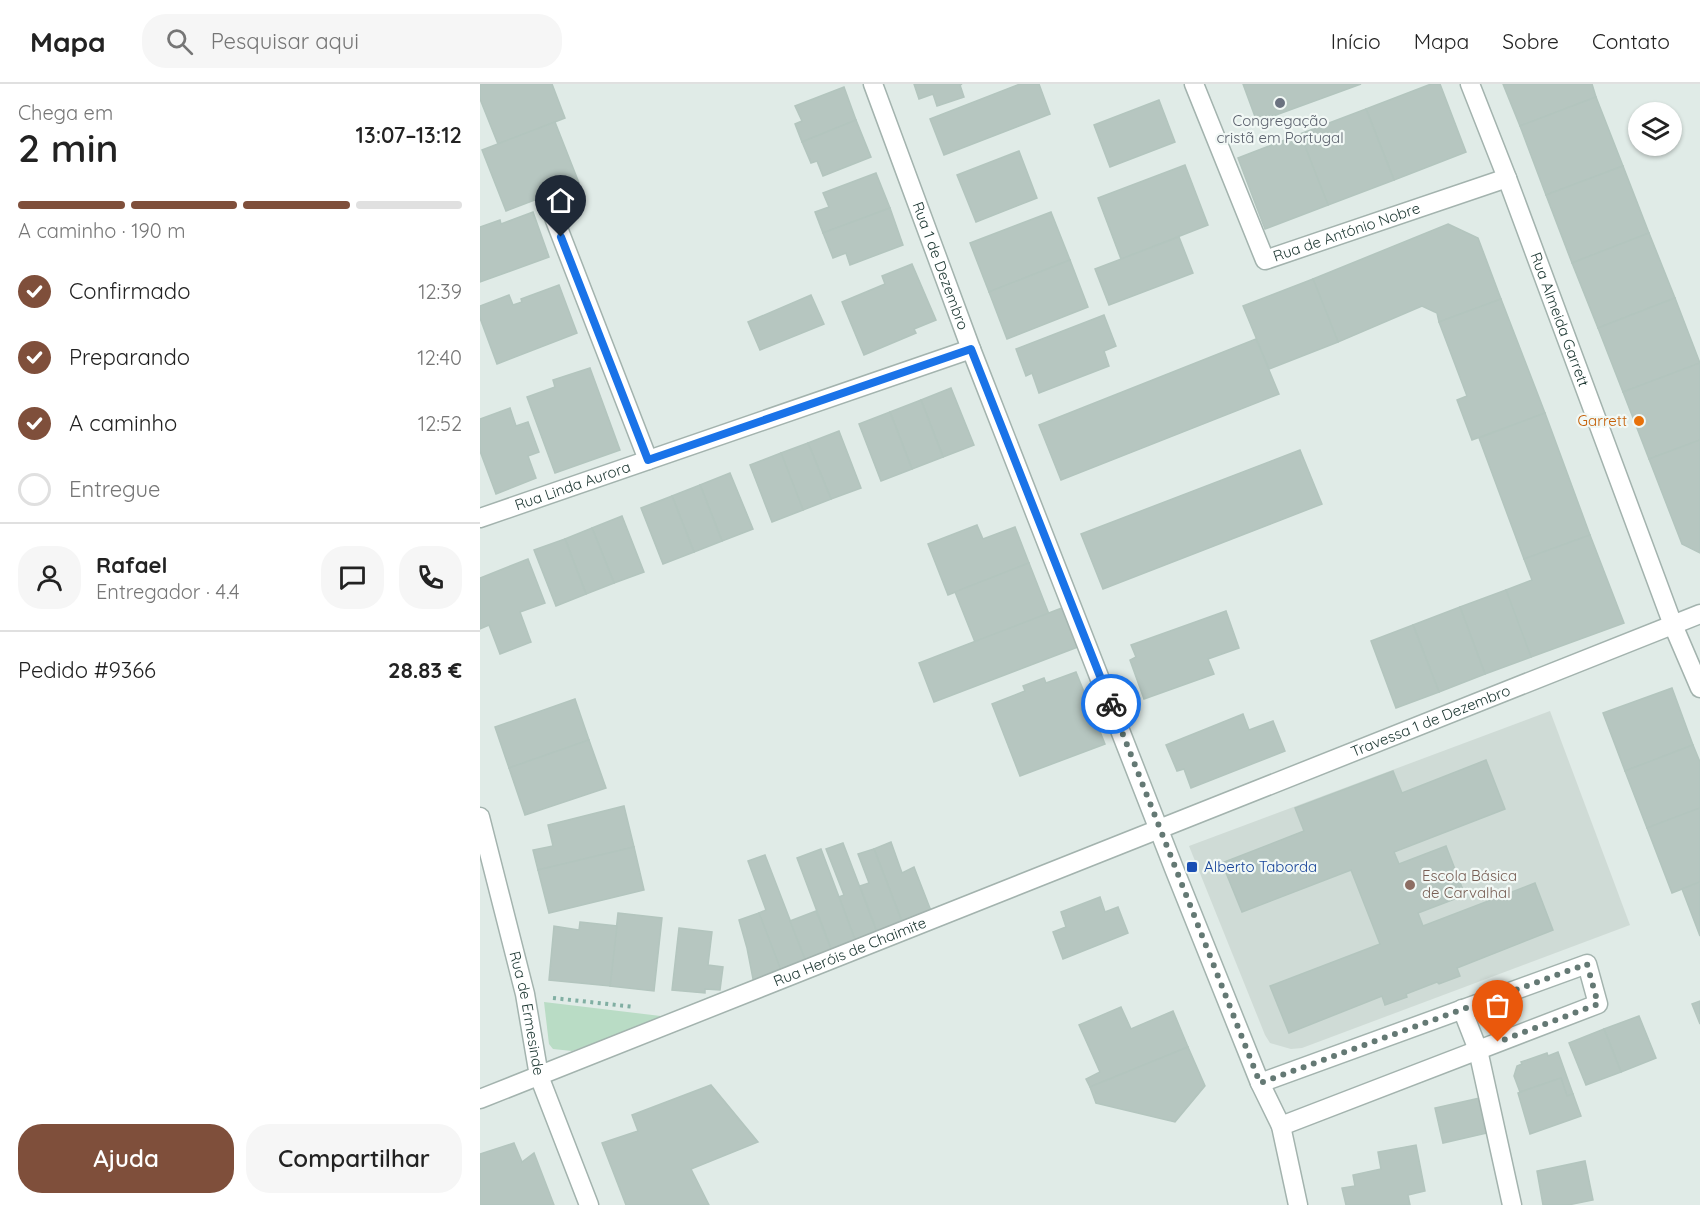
<!DOCTYPE html>
<html lang="pt">
<head>
<meta charset="utf-8">
<style>
	:root { --surface:#fff; --page:#f6f6f6; --text:#222; --muted:#767676; --line:#e0e0e0; --accent:#7f4f3b }
	body { margin:0; font-family:Quicksand,sans-serif; background:var(--page); color:var(--text); height:100vh; display:flex; flex-direction:column; font-size:22px; white-space:nowrap }
	* { box-sizing:border-box; margin:0 }
	p { font-size:20px; color:var(--muted) }
	.icon { flex:none; width:33px; height:33px; fill:none; stroke:currentColor; stroke-width:2; stroke-linecap:round; stroke-linejoin:round }
	.map { position:relative; flex:1; overflow:hidden }
	.sheet { display:flex; flex-direction:column; background:var(--surface); width:480px }
	.sheet>* { flex:none }
	.controls { position:absolute; left:1148px; top:18px; display:grid; gap:12px }
	.controls a { display:grid; place-items:center; width:54px; height:54px; border-radius:50%; background:var(--surface); box-shadow:0 2px 4px #0004; font-size:30px }
	.pin { position:absolute; display:grid; place-items:center; width:51px; height:51px; color:#fff; margin:-62px -26px; border-radius:50% 50% 50% 0; rotate:-45deg; box-shadow:0 0 6px #0007 }
	.pin .icon { rotate:45deg }
	.courier { position:absolute; display:grid; place-items:center; width:60px; height:60px; margin:-30px; border:4px solid #1a73e8; border-radius:50%; background:#fff; color:#222; box-shadow:0 2px 8px #0007 }
	.headline em { font-style:normal; font-weight:600 }
	.headline div { display:flex; flex-direction:column-reverse }
	.headline { display:flex; align-items:center; justify-content:space-between; height:102px; padding:0 18px }
	h1 { font-size:39px; font-weight:600; line-height:45px }
	.bar { display:grid; grid-template-columns:repeat(4,1fr); gap:9px 6px; align-content:center; height:72px; padding:0 18px }
	.bar i { height:8px; border-radius:4px; background:var(--line) }
	.bar .active { background:var(--accent) }
	.bar p { grid-column:span 4 }
	.line { display:flex; align-items:center; gap:15px; padding:0 18px; border-top:2px solid var(--line) }
	.line div { flex:1 }
	.round { display:grid; place-items:center; flex:none; width:63px; height:63px; border-radius:24px; background:var(--page) }
	ol { padding:0 18px; list-style:none }
	li { display:flex; align-items:center; gap:18px; height:66px }
	li p { margin-inline-start:auto }
	li .icon { padding:6px; border-radius:50%; background:var(--accent); color:#fff; stroke-width:4 }
	li:last-child { color:var(--muted) }
	li i { width:33px; height:33px; border:3px solid var(--line); border-radius:50% }
	.cta { display:flex; gap:12px; margin-top:auto; padding:12px 18px }
	.cta a { flex:1; height:69px; border-radius:24px; background:var(--accent); color:#fff; font-size:24px; font-weight:600; line-height:69px; text-align:center }
	.cta a+a { background:var(--page); color:var(--text) }
	header { display:flex; align-items:center; gap:36px; box-sizing:border-box; height:84px; padding:0 30px; background:var(--surface); border-bottom:2px solid var(--line) }
	header strong { font-size:28px }
	nav { display:flex; gap:33px; margin-inline-start:auto; font-size:21px }
	.search { width:420px; height:54px; background:var(--page); display:flex; align-items:center; gap:15px; box-sizing:border-box; padding:0 21px; border-radius:24px; color:var(--muted); font-size:22px }
	main { display:flex; flex:1; min-height:0 }
	.map>svg:first-child { display:block }
</style>
</head>
<body>
<header>
<strong>Mapa</strong>
<div class="search"><svg class="icon" aria-label="search" viewBox="0 0 24 24"><circle cx="10" cy="10" r="6"/><path d="M15 15l6 6"/></svg>Pesquisar aqui</div>
<nav><a>Início</a><a>Mapa</a><a>Sobre</a><a>Contato</a></nav>
</header>
<main>
<section class="sheet">
<div class="headline"><div><h1>2 min</h1><p>Chega em</p></div><em>13:07–13:12</em></div>
<div class="bar"><i class="active"></i><i class="active"></i><i class="active"></i><i></i><p>A caminho · 190 m</p></div>
<ol>
<li><svg class="icon" aria-label="check" viewBox="0 0 24 24"><path d="M5 12l5 5 9-10"/></svg>Confirmado<p>12:39</p></li>
<li><svg class="icon" aria-label="check" viewBox="0 0 24 24"><path d="M5 12l5 5 9-10"/></svg>Preparando<p>12:40</p></li>
<li><svg class="icon" aria-label="check" viewBox="0 0 24 24"><path d="M5 12l5 5 9-10"/></svg>A caminho<p>12:52</p></li>
<li><i></i>Entregue</li>
</ol>
<div class="line" style="height:108px"><a class="round"><svg class="icon" aria-label="person" viewBox="0 0 24 24"><circle cx="12" cy="8" r="4"/><path d="M4 21q1-7 8-7t8 7"/></svg></a><div><b>Rafael</b><p>Entregador · 4.4</p></div><a class="round"><svg class="icon" aria-label="chat" viewBox="0 0 24 24"><path d="M4 5h16v11H9l-5 4z"/></svg></a><a class="round"><svg class="icon" aria-label="phone" viewBox="0 0 24 24"><path d="M5 4h4l2 5-3 2q2 4 5 5l2-3 5 2v4C11 20 4 13 5 4z"/></svg></a></div>
<div class="line" style="height:78px"><div>Pedido #9366</div><b>28.83 €</b></div>
<div class="cta"><a>Ajuda</a><a>Compartilhar</a></div>
</section>
<div class="map">
<svg width="1220" height="1121" viewBox="0 0 1220 1121">
	<rect width="100%" height="100%" fill="#e0ebe7"/>
	<path fill="#cfdbd6" d="M 1070,627 L 1150,841 L 822,964 L 811,965 L 790,959 L 785,951 L 709,762 Z"/>
	<path fill="#b9dcc5" d="M 64,918 L 189,933 L 92,967 L 73,965 L 69,960 Z"/>
	<g fill="#b6c6c0" stroke="#b3c5be" stroke-width="1.5">
		<path d="M 0,0 L 72,0 L 85,34 L 18,60 L 0,15 Z"/>
		<path d="M 434,0 L 482,0 L 480,1 L 484,13 L 457,22 L 453,10 L 439,15 Z"/>
		<path d="M 540,0 L 559,0 L 570,30 L 464,71 L 450,35 Z"/>
		<path d="M 763,0 L 881,0 L 777,38 Z"/>
		<path d="M 951,0 L 960,0 L 986,68 L 914,96 L 886,25 Z"/>
		<path d="M 1023,0 L 1112,0 L 1116,13 L 1040,42 Z"/>
		<path d="M 364,3 L 376,36 L 322,58 L 315,40 L 322,37 L 315,22 Z"/>
		<path d="M 1116,13 L 1143,82 L 1066,111 L 1040,42 Z"/>
		<path d="M 679,16 L 695,58 L 630,83 L 614,41 Z"/>
		<path d="M 886,25 L 914,96 L 848,121 L 820,50 Z"/>
		<path d="M 376,36 L 391,73 L 343,92 L 337,77 L 331,79 L 322,58 Z"/>
		<path d="M 75,38 L 99,99 L 26,127 L 2,66 Z"/>
		<path d="M 820,50 L 848,121 L 785,145 L 758,74 Z"/>
		<path d="M 539,67 L 557,114 L 496,138 L 477,91 Z"/>
		<path d="M 705,81 L 728,141 L 641,175 L 618,114 Z"/>
		<path d="M 1143,82 L 1169,149 L 1092,179 L 1066,111 Z"/>
		<path d="M 396,89 L 410,124 L 343,149 L 335,128 L 349,123 L 343,109 Z"/>
		<path d="M 410,124 L 423,161 L 370,181 L 366,169 L 353,174 L 343,149 Z"/>
		<path d="M 53,128 L 69,173 L 0,198 L 0,143 L 20,136 L 21,140 Z"/>
		<path d="M 571,128 L 590,176 L 509,208 L 490,159 Z"/>
		<path d="M 968,140 L 998,154 L 1021,215 L 959,238 L 957,229 L 942,222 L 858,258 L 833,195 Z"/>
		<path d="M 1169,149 L 1195,214 L 1118,244 L 1092,179 Z"/>
		<path d="M 699,153 L 713,189 L 629,221 L 615,185 Z"/>
		<path d="M 590,176 L 608,223 L 527,255 L 509,208 Z"/>
		<path d="M 432,180 L 456,236 L 434,245 L 436,249 L 384,271 L 362,218 L 405,200 L 402,192 Z"/>
		<path d="M 833,195 L 858,258 L 789,285 L 763,222 Z"/>
		<path d="M 79,201 L 97,249 L 17,280 L 0,234 L 0,222 L 29,211 L 33,221 L 42,218 L 41,215 Z"/>
		<path d="M 331,211 L 344,240 L 280,266 L 268,238 Z"/>
		<path d="M 1195,214 L 1220,279 L 1143,308 L 1118,244 Z"/>
		<path d="M 1021,215 L 1065,329 L 992,356 L 977,316 L 987,312 L 959,238 Z"/>
		<path d="M 624,231 L 636,262 L 624,267 L 629,282 L 559,309 L 552,289 L 546,292 L 536,265 Z"/>
		<path d="M 776,255 L 799,310 L 581,396 L 559,341 Z"/>
		<path d="M 1220,279 L 1220,356 L 1169,375 L 1143,308 Z"/>
		<path d="M 110,284 L 140,366 L 75,389 L 47,313 L 75,303 L 73,296 Z"/>
		<path d="M 471,304 L 494,361 L 463,373 L 441,316 Z"/>
		<path d="M 441,316 L 463,373 L 432,385 L 410,328 Z"/>
		<path d="M 30,324 L 36,342 L 48,338 L 59,368 L 48,372 L 56,394 L 16,410 L 0,367 L 0,335 Z"/>
		<path d="M 410,328 L 432,385 L 401,397 L 379,340 Z"/>
		<path d="M 1065,329 L 1110,451 L 1044,475 L 999,354 Z"/>
		<path d="M 359,347 L 381,404 L 351,415 L 328,359 Z"/>
		<path d="M 1220,356 L 1220,469 L 1202,460 L 1169,375 Z"/>
		<path d="M 328,359 L 351,415 L 323,426 L 301,369 Z"/>
		<path d="M 820,366 L 842,420 L 623,505 L 601,450 Z"/>
		<path d="M 301,369 L 323,426 L 292,438 L 270,381 Z"/>
		<path d="M 250,389 L 273,445 L 242,457 L 220,401 Z"/>
		<path d="M 220,401 L 242,457 L 214,468 L 192,412 Z"/>
		<path d="M 192,412 L 214,468 L 183,480 L 161,424 Z"/>
		<path d="M 142,432 L 164,488 L 134,499 L 112,444 Z"/>
		<path d="M 497,441 L 503,455 L 535,443 L 549,479 L 468,511 L 448,460 Z"/>
		<path d="M 112,444 L 134,499 L 106,510 L 85,455 Z"/>
		<path d="M 1110,451 L 1144,539 L 1051,573 L 1026,506 L 1052,496 L 1044,475 Z"/>
		<path d="M 85,455 L 106,510 L 76,522 L 54,466 Z"/>
		<path d="M 48,475 L 65,519 L 40,528 L 51,558 L 20,570 L 9,541 L 0,545 L 0,494 Z"/>
		<path d="M 549,479 L 569,530 L 495,558 L 475,508 Z"/>
		<path d="M 1026,506 L 1051,573 L 1005,590 L 980,523 Z"/>
		<path d="M 587,522 L 603,561 L 454,618 L 439,579 Z"/>
		<path d="M 980,523 L 1005,590 L 959,608 L 933,541 Z"/>
		<path d="M 746,527 L 759,564 L 728,575 L 734,590 L 664,615 L 650,576 L 656,573 L 651,561 Z"/>
		<path d="M 933,541 L 959,608 L 916,624 L 891,557 Z"/>
		<path d="M 596,588 L 625,660 L 540,692 L 512,620 L 545,607 L 543,602 L 564,594 L 566,599 Z"/>
		<path d="M 1192,604 L 1213,661 L 1145,687 L 1123,629 Z"/>
		<path d="M 95,615 L 109,656 L 29,684 L 15,643 Z"/>
		<path d="M 763,630 L 769,646 L 793,637 L 805,667 L 711,704 L 704,685 L 697,687 L 686,661 Z"/>
		<path d="M 109,656 L 126,704 L 45,731 L 29,684 Z"/>
		<path d="M 1213,661 L 1220,678 L 1220,724 L 1167,744 L 1145,687 Z"/>
		<path d="M 1006,676 L 1025,725 L 914,768 L 919,780 L 966,762 L 985,811 L 938,829 L 943,842 L 1055,799 L 1073,846 L 977,884 L 980,892 L 959,900 L 957,898 L 926,910 L 927,913 L 905,921 L 902,912 L 809,949 L 790,902 L 900,860 L 871,786 L 762,828 L 742,779 L 824,747 L 815,724 L 913,687 L 922,709 Z"/>
		<path d="M 144,722 L 154,763 L 58,786 L 53,766 L 73,762 L 68,741 Z"/>
		<path d="M 1220,724 L 1220,798 L 1192,809 L 1167,744 Z"/>
		<path d="M 411,758 L 422,789 L 434,783 L 453,832 L 424,843 L 394,765 Z"/>
		<path d="M 363,759 L 399,853 L 377,861 L 359,813 L 364,811 L 346,765 Z"/>
		<path d="M 154,763 L 164,806 L 69,829 L 58,786 Z"/>
		<path d="M 341,765 L 377,861 L 353,870 L 317,774 Z"/>
		<path d="M 394,765 L 424,843 L 399,853 L 380,802 L 389,799 L 378,770 Z"/>
		<path d="M 285,771 L 327,880 L 302,889 L 279,829 L 286,826 L 268,777 Z"/>
		<path d="M 1220,798 L 1220,852 L 1202,805 Z"/>
		<path d="M 620,813 L 625,828 L 638,823 L 648,849 L 583,875 L 573,848 L 586,843 L 581,828 Z"/>
		<path d="M 336,827 L 353,870 L 327,880 L 310,837 Z"/>
		<path d="M 138,829 L 182,834 L 174,907 L 130,902 Z"/>
		<path d="M 279,829 L 302,889 L 274,900 L 267,864 L 259,836 Z"/>
		<path d="M 100,838 L 137,842 L 130,902 L 69,896 L 74,842 L 99,846 Z"/>
		<path d="M 199,844 L 232,848 L 228,881 L 243,883 L 240,906 L 225,905 L 225,909 L 192,906 Z"/>
		<path d="M 1220,917 L 1220,940 L 1212,920 Z"/>
		<path d="M 641,923 L 651,945 L 693,927 L 708,963 L 610,1003 L 606,995 L 620,988 L 599,941 Z"/>
		<path d="M 1159,932 L 1176,974 L 1141,988 L 1124,945 Z"/>
		<path d="M 1124,945 L 1141,988 L 1106,1001 L 1089,959 Z"/>
		<path d="M 708,963 L 725,1002 L 695,1038 L 616,1019 L 610,1003 Z"/>
		<path d="M 1078,968 L 1093,1010 L 1087,1012 L 1081,994 L 1040,1008 L 1034,992 L 1037,982 L 1042,980 L 1041,978 L 1067,969 L 1068,972 Z"/>
		<path d="M 1081,994 L 1087,1012 L 1093,1010 L 1101,1032 L 1050,1050 L 1038,1009 Z"/>
		<path d="M 231,1001 L 278,1058 L 211,1085 L 229,1121 L 146,1121 L 122,1059 L 158,1047 L 152,1031 Z"/>
		<path d="M 1000,1014 L 1007,1049 L 963,1059 L 955,1024 Z"/>
		<path d="M 34,1059 L 42,1078 L 54,1069 L 74,1121 L 0,1121 L 0,1070 Z"/>
		<path d="M 936,1061 L 945,1107 L 928,1111 L 930,1121 L 866,1121 L 862,1104 L 875,1102 L 873,1091 L 901,1085 L 898,1068 Z"/>
		<path d="M 1105,1077 L 1113,1116 L 1088,1121 L 1063,1121 L 1057,1087 Z"/>
	</g>
	<g fill="none" stroke-linecap="round" stroke-linejoin="round">
		<defs>
			<g id="minor">
				<path id="s1" d="M 393,0 L 491,265 L 695,787 L 780,999 L 801,1042 L 818,1121"/>
				<path id="s2" d="M 714,0 L 785,176 L 1027,94"/>
				<path id="s3" d="M 990,0 L 1027,94 L 1193,541 L 1220,604"/>
				<path d="M 73,131 L 168,376"/>
				<path id="s4" d="M 0,434 L 491,265"/>
				<path id="s5" d="M 0,733 L 45,910 L 59,992 L 109,1121"/>
				<path d="M 982,925 L 998,966 L 1032,1121"/>
				<path d="M 780,999 L 1107,880 L 1118,920 L 801,1042"/>
				<path id="s6" d="M 0,1015 L 1220,530"/>
			</g>
		</defs>
		<use href="#minor" stroke="#a3b3ae" stroke-width="21"/>
		<path stroke="#81afa3" stroke-width="4" stroke-dasharray="3 4.5" stroke-linecap="butt" d="M 73,914 L 155,923"/>
		<use href="#minor" stroke="#fff" stroke-width="18"/>
	</g>
	<g fill="none" stroke-linecap="round" stroke-linejoin="round">
		<path stroke="#647974" stroke-width="6" stroke-dasharray="0 10.8" d="M 631,620 L 780,999 L 1107,880 L 1118,920 L 1018,958"/>
		<path stroke="#1a73e8" stroke-width="8" d="M 81,153 L 168,376 L 491,265 L 631,620"/>
	</g>
	<circle fill="#6b7280" stroke="#f1f8f5" stroke-width="2" cx="800" cy="19" r="6"/>
	<circle fill="#e8710a" stroke="#f1f8f5" stroke-width="2" cx="1159" cy="337" r="6"/>
	<rect fill="#1a4fb4" stroke="#f1f8f5" stroke-width="2" x="706" y="777" width="12" height="12" rx="3"/>
	<circle fill="#8d6e63" stroke="#f1f8f5" stroke-width="2" cx="930" cy="801" r="6"/>
	<g text-anchor="middle" stroke-width="4.5" stroke-linejoin="round" paint-order="stroke">
		<g font-size="15" fill="#5b616d" stroke="#f1f8f5">
			<text x="800" y="42">Congregação<tspan x="800" dy="17">cristã em Portugal</tspan></text>
		</g>
		<g font-size="15" fill="#213b36" stroke="#f1f8f5">
			<text dy="5" stroke="none"><textPath href="#s2" startOffset="276">Rua de António Nobre</textPath></text>
			<text dy="5" stroke="none"><textPath href="#s1" startOffset="194">Rua 1 de Dezembro</textPath></text>
			<text dy="5" stroke="none"><textPath href="#s3" startOffset="252">Rua Almeida Garrett</textPath></text>
			<text dy="5" stroke="none"><textPath href="#s4" startOffset="98">Rua Linda Aurora</textPath></text>
			<text dy="5" stroke="none"><textPath href="#s6" startOffset="1023">Travessa 1 de Dezembro</textPath></text>
			<text dy="5" stroke="none"><textPath href="#s6" startOffset="398">Rua Heróis de Chaimite</textPath></text>
			<text dy="5" stroke="none"><textPath href="#s5" startOffset="202">Rua de Ermesinde</textPath></text>
		</g>
		<g font-size="15" fill="#c56008" stroke="#f1f8f5" text-anchor="end">
			<text x="1147" y="342">Garrett</text>
		</g>
		<g font-size="15" fill="#164399" stroke="#f1f8f5" text-anchor="start">
			<text x="724" y="788">Alberto Taborda</text>
		</g>
		<g font-size="15" fill="#785e54" stroke="#f1f8f5" text-anchor="start">
			<text x="942" y="797">Escola Básica<tspan x="942" dy="17">de Carvalhal</tspan></text>
		</g>
	</g>
</svg>
<div class="controls">
<a><svg class="icon" aria-label="layers" viewBox="0 0 24 24"><path d="M12 4l9 5-9 5-9-5zM3 14l9 5 9-5"/></svg></a>
</div>
<div class="pin" style="left:1018px;top:958px;background:#ea580c"><svg class="icon" aria-label="bag" viewBox="0 0 24 24"><path d="M5 8h14l-1 12H6zM9 8a3 3 0 0 1 6 0"/></svg></div>
<div class="pin" style="left:81px;top:153px;background:#1f2937"><svg class="icon" aria-label="home" viewBox="0 0 24 24"><path d="M3 11l9-7 9 7M6 9v11h12V9"/></svg></div>
<div class="courier" style="left:631px;top:620px"><svg class="icon" aria-label="bike" viewBox="0 0 24 24"><circle cx="6" cy="16" r="4"/><circle cx="18" cy="16" r="4"/><path d="M6 16l4-8h5l3 8M10 8l3 8H6M13 5h3"/></svg></div>
</div>
</main>
</body>
</html>
